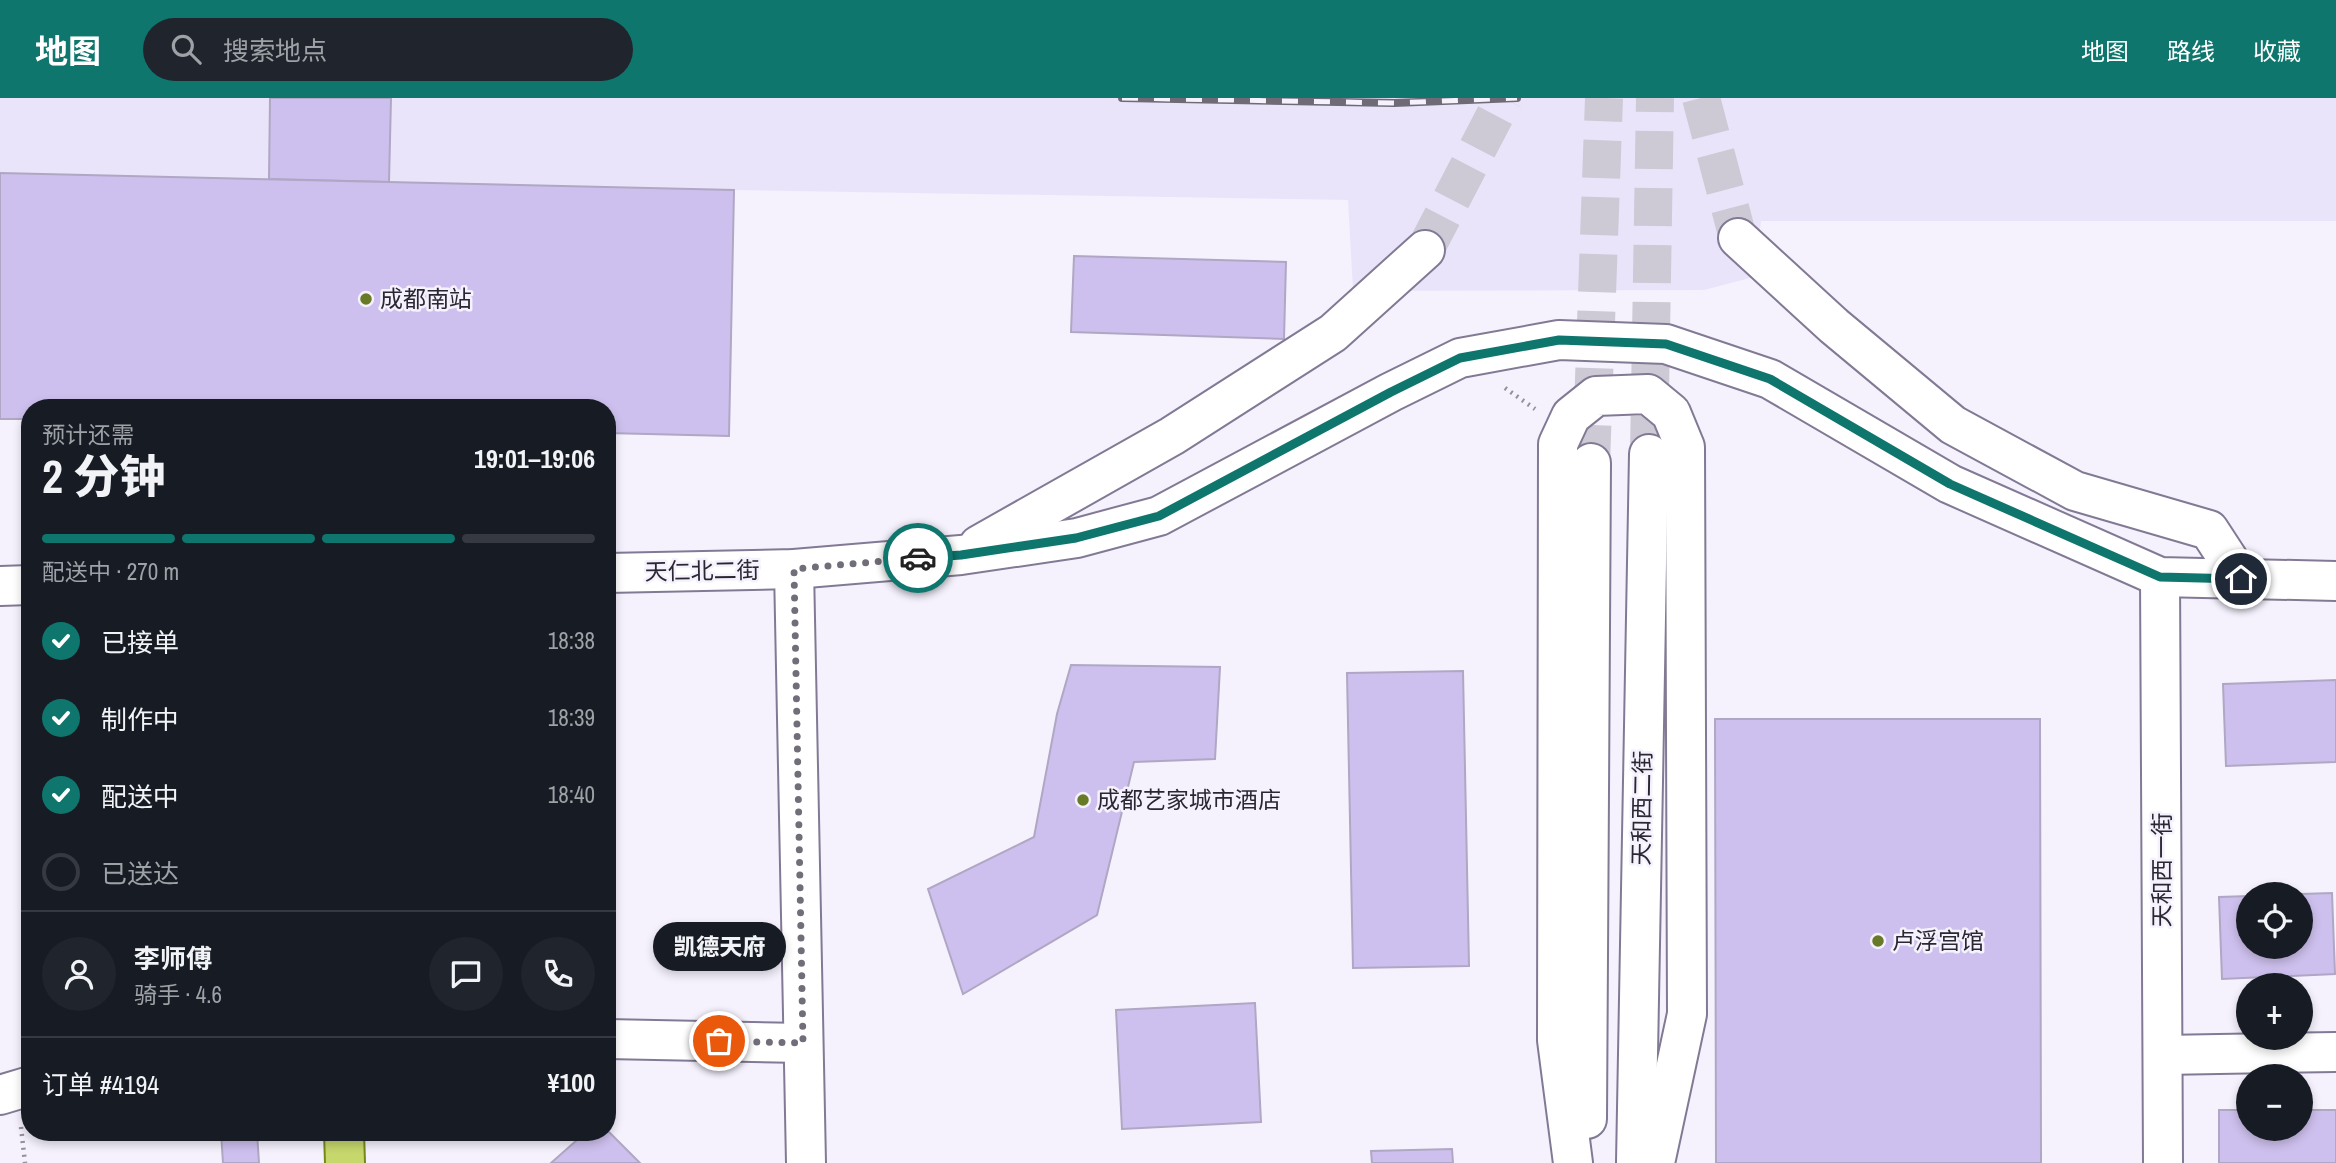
<!DOCTYPE html>
<html lang="zh">
<head>
<meta charset="utf-8">
<style>
	:root { --surface:#171b24; --page:#20242c; --text:#f1f3f6; --muted:#9ea1a6; --line:#363941; --accent:#0f766e }
	body { margin:0; font-family:"Archivo Narrow","Noto Sans SC",sans-serif; background:var(--page); color:var(--text); height:100vh; display:flex; flex-direction:column; font-size:26px; white-space:nowrap }
	* { box-sizing:border-box; margin:0 }
	p { font-size:23px; color:var(--muted) }
	.icon { flex:none; width:38px; height:38px; fill:none; stroke:currentColor; stroke-width:2; stroke-linecap:round; stroke-linejoin:round }
	.map { position:relative; flex:1; overflow:hidden }
	.sheet { position:absolute; left:21px; top:301px; width:595px; height:742px; display:flex; flex-direction:column; background:var(--surface); border-radius:28px; box-shadow:0 4px 10px #0003 }
	.sheet>* { flex:none }
	.controls { position:absolute; left:2236px; top:784px; display:grid; gap:14px }
	.controls a { display:grid; place-items:center; width:77px; height:77px; border-radius:50%; background:var(--surface); box-shadow:0 4px 10px #0003; font-size:35px }
	.pin { position:absolute; display:grid; place-items:center; width:60px; height:60px; color:#fff; margin:-30px; border:4px solid #fff; border-radius:50%; box-shadow:0 2px 7px #0007 }
	.courier { position:absolute; display:grid; place-items:center; width:70px; height:70px; margin:-35px; border:5px solid #0f766e; border-radius:50%; background:#fff; color:#222; box-shadow:0 2px 9px #0007 }
	.bubble { position:absolute; height:49px; border-radius:24px; background:var(--surface); box-shadow:0 4px 10px #0003; font-size:23px; font-weight:800; line-height:49px; text-align:center }
	.headline em { font-style:normal; font-weight:800 }
	.headline div { display:flex; flex-direction:column-reverse }
	.headline { display:flex; align-items:center; justify-content:space-between; height:119px; padding:0 21px }
	h1 { font-size:46px; font-weight:800; line-height:52px }
	.bar { display:grid; grid-template-columns:repeat(4,1fr); gap:10px 7px; align-content:center; height:84px; padding:0 21px }
	.bar i { height:9px; border-radius:5px; background:var(--line) }
	.bar .on { background:var(--accent) }
	.bar p { grid-column:span 4 }
	.line { display:flex; align-items:center; gap:18px; padding:0 21px; border-top:2px solid var(--line) }
	.line div { flex:1 }
	.round { display:grid; place-items:center; flex:none; width:74px; height:74px; border-radius:37px; background:var(--page) }
	ol { padding:0 21px; list-style:none }
	li { display:flex; align-items:center; gap:21px; height:77px }
	li p { margin-inline-start:auto }
	li .icon { padding:7px; border-radius:50%; background:var(--accent); color:#fff; stroke-width:4 }
	li:last-child { color:var(--muted) }
	li i { width:38px; height:38px; border:4px solid var(--line); border-radius:50% }
	header { display:flex; align-items:center; gap:42px; box-sizing:border-box; height:98px; padding:0 35px; background:var(--accent); color:#fff }
	header strong { font-size:33px }
	nav { display:flex; gap:38px; margin-inline-start:auto; font-size:24px }
	.search { width:490px; height:63px; background:var(--page); display:flex; align-items:center; gap:18px; box-sizing:border-box; padding:0 24px; border-radius:38px; color:var(--muted); font-size:26px }
	.map>svg:first-child { display:block }
</style>
</head>
<body>
<header>
<strong>地图</strong>
<div class="search"><svg class="icon" aria-label="search" viewBox="0 0 24 24"><circle cx="10" cy="10" r="6"/><path d="M15 15l6 6"/></svg>搜索地点</div>
<nav><a>地图</a><a>路线</a><a>收藏</a></nav>
</header>
<div class="map">
<svg width="2336" height="1065" viewBox="0 0 2336 1065">
	<rect width="100%" height="100%" fill="#f5f2fe"/>
	<path fill="#eae4fa" d="M 0,0 L 2336,0 L 2336,123 L 1761,123 L 1754,179 L 1704,192 L 1353,193 L 1348,102 L 734,92 L 0,75 Z"/>
	<g fill="#cec0ee" stroke="#afa7c3" stroke-width="2">
		<path d="M 270,0 L 391,0 L 389,84 L 269,81 Z"/>
		<path d="M 0,75 L 734,92 L 729,338 L 607,335 L 607,310 L 30,310 L 30,321 L 0,321 Z"/>
		<path d="M 1074,158 L 1286,164 L 1284,241 L 1071,234 Z"/>
		<path d="M 1071,567 L 1220,569 L 1215,661 L 1134,664 L 1097,817 L 963,896 L 928,791 L 1034,739 L 1057,616 Z"/>
		<path d="M 1463,573 L 1469,868 L 1353,870 L 1347,575 Z"/>
		<path d="M 2336,582 L 2336,664 L 2226,668 L 2223,586 Z"/>
		<path d="M 1715,621 L 2040,621 L 2041,1065 L 1716,1065 Z"/>
		<path d="M 2332,795 L 2335,876 L 2222,881 L 2219,799 L 2249,798 L 2249,849 L 2301,849 L 2301,796 Z"/>
		<path d="M 1255,905 L 1261,1024 L 1122,1031 L 1116,912 Z"/>
		<path d="M 2219,1012 L 2249,1012 L 2249,1031 L 2301,1031 L 2301,1012 L 2336,1012 L 2336,1065 L 2219,1065 Z"/>
		<path d="M 607,1032 L 640,1065 L 551,1065 L 586,1034 L 607,1034 Z"/>
		<path d="M 221,1034 L 257,1034 L 259,1065 L 223,1065 Z"/>
		<path d="M 1452,1051 L 1453,1065 L 1372,1065 L 1371,1053 Z"/>
	</g>
	<g fill="none" stroke-linecap="round" stroke-linejoin="round">
		<g stroke="#cdc9d5" stroke-width="38" stroke-dasharray="38 19" stroke-linecap="butt">
			<path d="M 1701,0 L 1738,140"/>
			<path d="M 1425,152 L 1504,0"/>
			<path d="M 1649,356 L 1655,0"/>
			<path d="M 1591,365 L 1604,0"/>
		</g>
		<defs>
			<g id="minor">
				<path d="M 1738,140 L 1834,228 L 1953,327 L 2075,393 L 2209,432 L 2241,481"/>
				<path d="M 979,447 L 1172,338 L 1333,235 L 1425,152"/>
				<path d="M 794,471 L 806,1065"/>
				<path d="M 607,475 L 794,471 L 961,457 L 1077,440 L 1159,418 L 1391,294 L 1460,260 L 1559,242 L 1666,246 L 1770,281 L 1950,386 L 2160,479 L 2336,483"/>
				<path d="M 2160,479 L 2163,1065"/>
				<path d="M 0,488 L 30,487"/>
				<path d="M 607,941 L 803,945"/>
				<path d="M 2163,957 L 2336,954"/>
				<path d="M 0,997 L 30,988"/>
				<path d="M 1587,1021 L 1591,365"/>
				<path d="M 1573,1065 L 1557,942 L 1558,346 L 1571,318 L 1596,298 L 1648,296 L 1671,315 L 1685,349 L 1687,916 L 1655,1065"/>
				<path d="M 1636,1065 L 1649,356"/>
			</g>
			<path id="major" d="M 344,1034 L 345,1065"/>
		</defs>
		<use href="#minor" stroke="#827a94" stroke-width="42"/>
		<use href="#major" stroke="#778818" stroke-width="42"/>
		<g stroke="#938f9b" stroke-width="4.5" stroke-dasharray="2 5" stroke-linecap="butt">
			<path d="M 1505,290 L 1535,311"/>
			<path d="M 21,1029 L 25,1065"/>
		</g>
		<use href="#minor" stroke="#fff" stroke-width="38"/>
		<use href="#major" stroke="#c6d76c" stroke-width="38"/>
		<defs>
			<path id="rail" d="M 1122,0 L 1394,5 L 1517,0"/>
		</defs>
		<use href="#rail" stroke="#6f6b76" stroke-width="8"/>
		<use href="#rail" stroke="#f5f2fe" stroke-width="5" stroke-dasharray="16" stroke-linecap="butt"/>
	</g>
	<g fill="none" stroke-linecap="round" stroke-linejoin="round">
		<path stroke="#726e79" stroke-width="7" stroke-dasharray="0 12.6" d="M 719,943 L 803,945 L 794,471 L 918,460"/>
		<path stroke="#0f766e" stroke-width="9" d="M 918,460 L 961,457 L 1076,440 L 1159,418 L 1391,294 L 1460,260 L 1559,242 L 1666,246 L 1770,281 L 1950,386 L 2160,479 L 2241,481"/>
	</g>
	<g fill="#687927" stroke="#f5f2fe" stroke-width="2.5">
		<circle cx="366" cy="201" r="7"/>
		<circle cx="1083" cy="702" r="7"/>
		<circle cx="1878" cy="843" r="7"/>
	</g>
	<g text-anchor="middle" stroke-width="5" stroke-linejoin="round" paint-order="stroke">
		<g font-size="23" fill="#2b2732" stroke="#f5f2fe" text-anchor="start">
			<text x="380" y="209">成都南站</text>
			<text x="1097" y="710">成都艺家城市酒店</text>
			<text x="1892" y="851">卢浮宫馆</text>
		</g>
		<g font-size="23" fill="#2b2732" stroke="#f5f2fe">
			<text transform="translate(702 473) rotate(-1)" y="8">天仁北二街</text>
			<text transform="translate(1642 710) rotate(-89)" y="8">天和西二街</text>
			<text transform="translate(2162 772) rotate(-90)" y="8">天和西一街</text>
		</g>
	</g>
</svg>
<div class="controls">
<a><svg class="icon" aria-label="locate" viewBox="0 0 24 24"><circle cx="12" cy="12" r="6"/><path d="M12 2v4M12 18v4M2 12h4M18 12h4"/></svg></a>
<a>+</a>
<a>−</a>
</div>
<div class="pin" style="left:719px;top:943px;background:#ea580c"><svg class="icon" aria-label="bag" viewBox="0 0 24 24"><path d="M5 8h14l-1 12H6zM9 8a3 3 0 0 1 6 0"/></svg></div>
<div class="pin" style="left:2241px;top:481px;background:#1f2937"><svg class="icon" aria-label="home" viewBox="0 0 24 24"><path d="M3 11l9-7 9 7M6 9v11h12V9"/></svg></div>
<div class="courier" style="left:918px;top:460px"><svg class="icon" aria-label="car" viewBox="0 0 24 24"><path d="M5 17H2v-5l4-1 3-4h7l3 4 3 1v5h-3M9 17h6M6 11h13"/><circle cx="7" cy="17" r="2"/><circle cx="17" cy="17" r="2"/></svg></div>
<div class="bubble" style="left:653px;top:824px;width:133px">凯德天府</div>
<section class="sheet">
<div class="headline"><div><h1>2 分钟</h1><p>预计还需</p></div><em>19:01–19:06</em></div>
<div class="bar"><i class="on"></i><i class="on"></i><i class="on"></i><i></i><p>配送中 · 270 m</p></div>
<ol>
<li><svg class="icon" aria-label="check" viewBox="0 0 24 24"><path d="M5 12l5 5 9-10"/></svg>已接单<p>18:38</p></li>
<li><svg class="icon" aria-label="check" viewBox="0 0 24 24"><path d="M5 12l5 5 9-10"/></svg>制作中<p>18:39</p></li>
<li><svg class="icon" aria-label="check" viewBox="0 0 24 24"><path d="M5 12l5 5 9-10"/></svg>配送中<p>18:40</p></li>
<li><i></i>已送达</li>
</ol>
<div class="line" style="height:126px"><a class="round"><svg class="icon" aria-label="person" viewBox="0 0 24 24"><circle cx="12" cy="8" r="4"/><path d="M4 21q1-7 8-7t8 7"/></svg></a><div><b>李师傅</b><p>骑手 · 4.6</p></div><a class="round"><svg class="icon" aria-label="chat" viewBox="0 0 24 24"><path d="M4 5h16v11H9l-5 4z"/></svg></a><a class="round"><svg class="icon" aria-label="phone" viewBox="0 0 24 24"><path d="M5 4h4l2 5-3 2q2 4 5 5l2-3 5 2v4C11 20 4 13 5 4z"/></svg></a></div>
<div class="line" style="height:91px"><div>订单 #4194</div><b>¥100</b></div>
</section>
</div>
</body>
</html>
